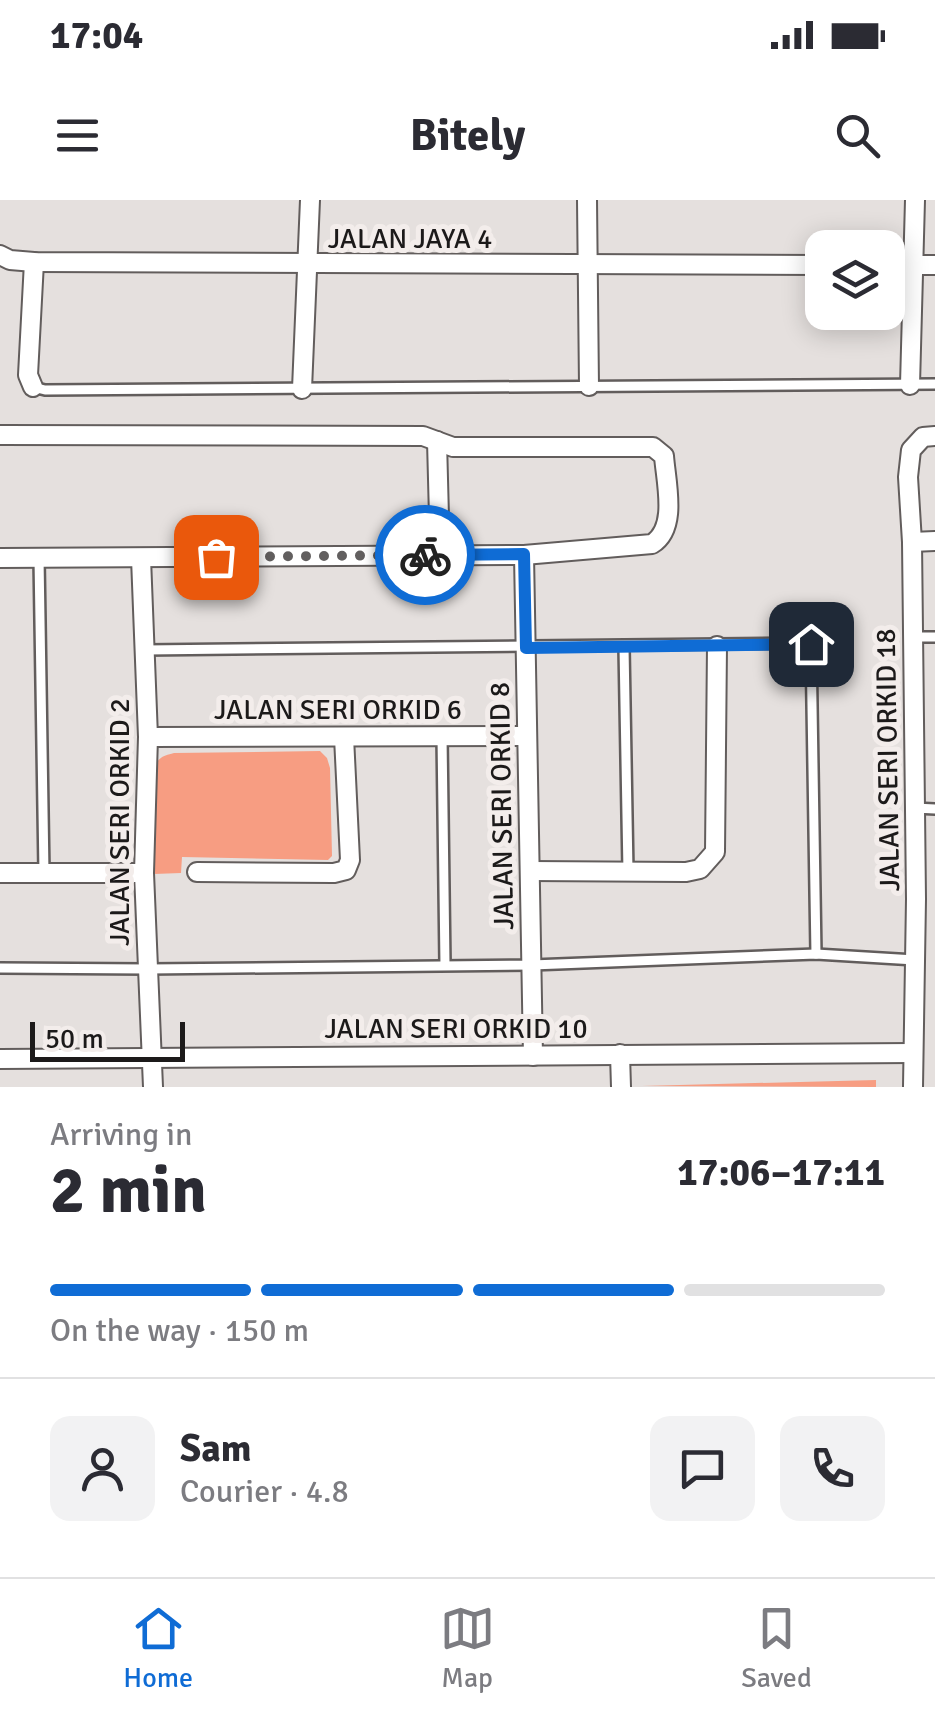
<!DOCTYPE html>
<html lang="en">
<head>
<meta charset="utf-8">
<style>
	:root { --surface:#fff; --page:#f2f2f3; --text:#2b2b33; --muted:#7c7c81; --line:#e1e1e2; --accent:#0f6cd5 }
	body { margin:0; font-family:Signika,sans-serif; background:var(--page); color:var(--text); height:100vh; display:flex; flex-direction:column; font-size:38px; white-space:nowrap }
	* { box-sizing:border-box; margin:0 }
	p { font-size:32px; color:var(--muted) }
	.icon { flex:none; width:55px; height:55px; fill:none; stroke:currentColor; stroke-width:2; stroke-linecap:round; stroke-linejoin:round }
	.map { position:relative; height:887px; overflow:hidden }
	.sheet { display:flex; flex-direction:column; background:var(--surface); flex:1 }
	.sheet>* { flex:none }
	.buttons { position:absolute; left:805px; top:30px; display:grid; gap:20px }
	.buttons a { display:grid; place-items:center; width:100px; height:100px; border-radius:20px; background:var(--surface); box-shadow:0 5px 25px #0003; font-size:50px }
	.scale { position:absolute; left:30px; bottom:25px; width:155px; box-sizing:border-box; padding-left:10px; border:5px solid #1c1a1a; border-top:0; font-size:28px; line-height:35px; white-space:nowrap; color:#1c1a1a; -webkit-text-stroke:8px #f3edeb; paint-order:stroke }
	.pin { position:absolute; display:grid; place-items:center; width:85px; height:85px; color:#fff; margin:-42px; border-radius:20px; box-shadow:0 5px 15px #0006 }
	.courier { position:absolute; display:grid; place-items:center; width:100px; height:100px; margin:-50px; border:8px solid #0f6cd5; border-radius:50%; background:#fff; color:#222; box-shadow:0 2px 12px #0007 }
	.headline em { font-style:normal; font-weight:700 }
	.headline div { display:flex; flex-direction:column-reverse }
	.headline { display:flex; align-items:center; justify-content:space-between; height:170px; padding:0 50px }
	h1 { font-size:65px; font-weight:700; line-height:75px }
	.bar { display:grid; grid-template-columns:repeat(4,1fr); gap:15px 10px; align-content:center; height:120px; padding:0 50px }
	.bar i { height:12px; border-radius:8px; background:var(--line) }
	.bar .current { background:var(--accent) }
	.bar p { grid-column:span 4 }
	.line { display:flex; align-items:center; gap:25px; padding:0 50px; border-top:2px solid var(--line) }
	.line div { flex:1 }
	.round { display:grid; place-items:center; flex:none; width:105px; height:105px; border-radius:20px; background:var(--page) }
	.status { display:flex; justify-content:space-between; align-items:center; height:70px; padding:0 50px; background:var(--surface); direction:ltr }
	.status svg { height:28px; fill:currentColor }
	header { display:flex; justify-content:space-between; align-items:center; height:130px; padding:0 50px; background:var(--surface); font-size:45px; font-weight:700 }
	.tabs { display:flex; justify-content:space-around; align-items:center; height:140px; border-top:2px solid var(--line); background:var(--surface); font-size:28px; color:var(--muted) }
	.tabs a { display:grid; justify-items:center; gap:5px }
	.tabs .current { color:var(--accent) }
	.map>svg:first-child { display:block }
</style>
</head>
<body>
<div class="status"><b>17:04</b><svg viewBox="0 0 49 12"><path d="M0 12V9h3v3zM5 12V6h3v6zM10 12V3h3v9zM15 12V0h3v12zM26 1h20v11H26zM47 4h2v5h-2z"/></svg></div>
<header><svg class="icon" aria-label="menu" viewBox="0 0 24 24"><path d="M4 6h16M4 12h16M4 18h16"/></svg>Bitely<svg class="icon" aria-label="search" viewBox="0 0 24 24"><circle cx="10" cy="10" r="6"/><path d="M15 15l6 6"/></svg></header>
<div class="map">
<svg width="935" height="887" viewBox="0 0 935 887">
	<rect width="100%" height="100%" fill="#e5e0de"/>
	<g fill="#f79d82">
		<path d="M 320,551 L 327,558 L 330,568 L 332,656 L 328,660 L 182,657 L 181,673 L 154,674 L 154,570 C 157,558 162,556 174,553 Z"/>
		<path d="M 876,880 L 876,887 L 642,886 Z"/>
	</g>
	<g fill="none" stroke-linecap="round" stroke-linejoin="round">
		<defs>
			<g id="lane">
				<path d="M 33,187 L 45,190 L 935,184"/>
				<path d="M 39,358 L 44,673"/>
				<path d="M 913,437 L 935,437"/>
				<path d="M 624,447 L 628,672"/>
				<path d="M 145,450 L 811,443 L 816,754"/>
				<path d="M 442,536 L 445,765"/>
				<path d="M 915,608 L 935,609"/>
				<path d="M 0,768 L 148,769 L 532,765 L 816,754 L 915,760"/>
			</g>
			<g id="street">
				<path d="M 587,0 L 589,186"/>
				<path d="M 0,55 L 10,60 L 34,62 L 822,65"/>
				<path d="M 888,65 L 935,65"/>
				<path d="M 910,185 L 915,0"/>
				<path d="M 33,187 L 28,175 L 34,62"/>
				<path d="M 302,189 L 310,0"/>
				<path d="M 0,235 L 423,236 L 453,247 L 653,247 L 664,256 C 666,283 678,328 652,344 L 524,355 L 0,358"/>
				<path d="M 437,241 L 440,355"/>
				<path d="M 912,342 L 935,341"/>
				<path d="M 524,355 L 533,856"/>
				<path d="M 141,358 L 148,537 L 144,673 L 153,887"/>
				<path d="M 148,537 L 527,536"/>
				<path d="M 530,671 L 686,672 L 700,669 L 715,652 L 717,446"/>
				<path d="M 197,672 L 334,673 L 346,670 L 350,660 L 344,537"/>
				<path d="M 0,673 L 144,673"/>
				<path d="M 620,854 L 621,887"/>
				<path d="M 0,859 L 913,853"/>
				<path d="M 913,887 L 916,699 L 912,342 L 908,277 L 911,250 L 923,237 L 935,236"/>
			</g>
		</defs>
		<use href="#lane" stroke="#625d5c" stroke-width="14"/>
		<use href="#street" stroke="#625d5c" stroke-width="22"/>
		<use href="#lane" stroke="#fff" stroke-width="9"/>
		<use href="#street" stroke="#fff" stroke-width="18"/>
	</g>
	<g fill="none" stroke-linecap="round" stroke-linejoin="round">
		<path stroke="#625f5f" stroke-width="10" stroke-dasharray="0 18" d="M 216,357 L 425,355"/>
		<path stroke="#0f6cd5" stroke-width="12" d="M 425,355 L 524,354 L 526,448 L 811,444"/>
	</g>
	<g text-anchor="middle" stroke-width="10" stroke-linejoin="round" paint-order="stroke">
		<g font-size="28" fill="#1c1a1a" stroke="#f3edeb">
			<text x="410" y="48">JALAN JAYA 4</text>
			<text x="338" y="519">JALAN SERI ORKID 6</text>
			<text transform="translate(887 560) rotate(-91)" y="10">JALAN SERI ORKID 18</text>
			<text transform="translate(501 606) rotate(-91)" y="10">JALAN SERI ORKID 8</text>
			<text transform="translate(119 622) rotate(-90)" y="10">JALAN SERI ORKID 2</text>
			<text x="456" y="838">JALAN SERI ORKID 10</text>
		</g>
	</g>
</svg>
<div class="buttons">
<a><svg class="icon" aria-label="layers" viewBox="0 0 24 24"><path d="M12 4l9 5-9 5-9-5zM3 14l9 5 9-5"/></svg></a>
</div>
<div class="scale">50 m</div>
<div class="pin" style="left:216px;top:357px;background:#ea580c"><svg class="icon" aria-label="bag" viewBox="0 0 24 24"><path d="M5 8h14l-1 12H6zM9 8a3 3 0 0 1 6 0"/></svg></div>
<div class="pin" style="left:811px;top:444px;background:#1f2937"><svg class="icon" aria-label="home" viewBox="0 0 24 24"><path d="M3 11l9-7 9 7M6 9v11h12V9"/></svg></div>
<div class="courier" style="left:425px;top:355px"><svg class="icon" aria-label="bike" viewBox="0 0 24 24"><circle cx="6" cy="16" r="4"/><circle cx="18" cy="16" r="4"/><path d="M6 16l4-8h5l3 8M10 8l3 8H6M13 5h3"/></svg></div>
</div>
<section class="sheet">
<div class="headline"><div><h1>2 min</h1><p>Arriving in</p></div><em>17:06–17:11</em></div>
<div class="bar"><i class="current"></i><i class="current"></i><i class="current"></i><i></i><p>On the way · 150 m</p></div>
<div class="line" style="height:180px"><a class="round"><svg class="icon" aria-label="person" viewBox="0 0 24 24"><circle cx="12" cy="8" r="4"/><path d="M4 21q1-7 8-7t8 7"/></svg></a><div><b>Sam</b><p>Courier · 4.8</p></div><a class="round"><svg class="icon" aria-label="chat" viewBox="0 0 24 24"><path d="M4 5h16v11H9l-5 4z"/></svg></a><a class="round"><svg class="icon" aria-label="phone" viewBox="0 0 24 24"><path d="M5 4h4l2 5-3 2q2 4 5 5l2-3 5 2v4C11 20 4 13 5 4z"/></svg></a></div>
</section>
<nav class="tabs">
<a class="current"><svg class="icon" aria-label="home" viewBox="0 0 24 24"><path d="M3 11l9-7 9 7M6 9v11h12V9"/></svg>Home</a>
<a><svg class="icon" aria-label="map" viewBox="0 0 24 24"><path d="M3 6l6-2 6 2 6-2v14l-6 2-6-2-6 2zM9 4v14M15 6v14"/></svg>Map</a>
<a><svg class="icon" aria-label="saved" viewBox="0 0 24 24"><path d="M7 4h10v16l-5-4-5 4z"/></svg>Saved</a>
</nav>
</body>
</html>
